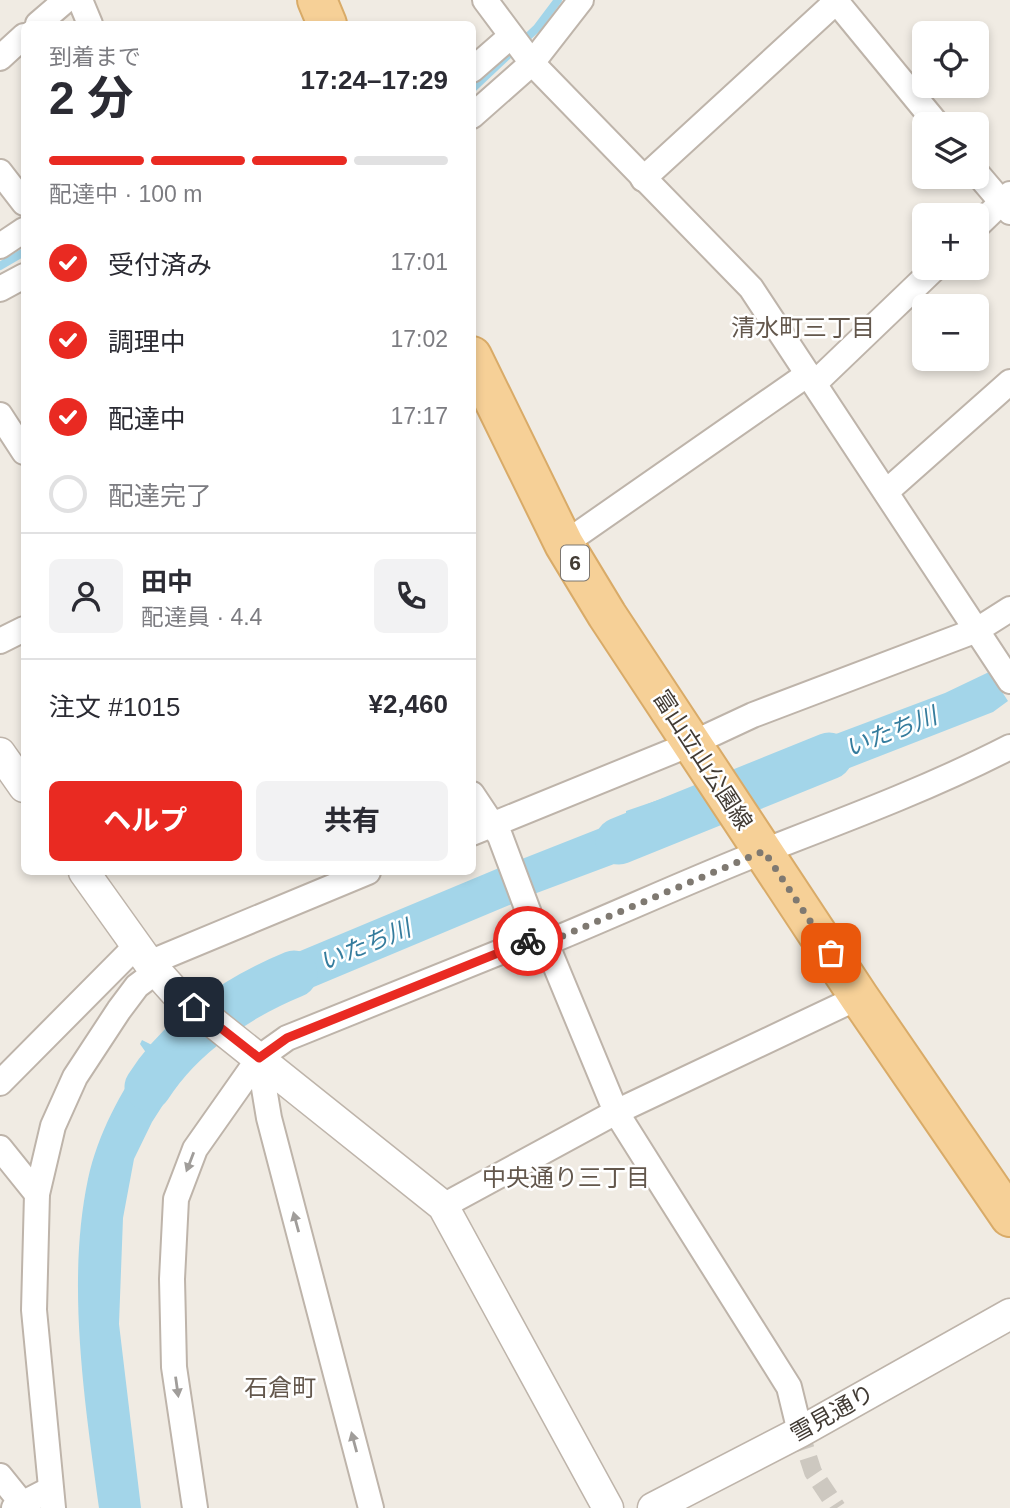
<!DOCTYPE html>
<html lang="ja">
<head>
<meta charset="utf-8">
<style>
	:root { --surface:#fff; --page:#f2f2f3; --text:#2b2b33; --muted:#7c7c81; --line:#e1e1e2; --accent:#e92a22 }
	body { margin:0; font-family:Helvetica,"Noto Sans JP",sans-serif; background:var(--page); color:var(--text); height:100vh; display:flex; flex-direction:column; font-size:26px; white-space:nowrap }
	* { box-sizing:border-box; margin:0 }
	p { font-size:23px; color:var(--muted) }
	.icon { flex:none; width:38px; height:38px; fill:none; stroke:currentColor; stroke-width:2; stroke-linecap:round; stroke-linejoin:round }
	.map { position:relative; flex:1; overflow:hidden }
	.panel { position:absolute; left:21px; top:21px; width:455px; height:854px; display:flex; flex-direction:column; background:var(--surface); border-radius:10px; box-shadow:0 4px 10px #0003 }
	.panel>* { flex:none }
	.fabs { position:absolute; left:912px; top:21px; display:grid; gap:14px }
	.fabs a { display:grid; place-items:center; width:77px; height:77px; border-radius:10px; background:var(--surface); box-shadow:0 4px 10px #0003; font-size:35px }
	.pin { position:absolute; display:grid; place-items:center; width:60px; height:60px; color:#fff; margin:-30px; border-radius:14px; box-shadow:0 4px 10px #0006 }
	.courier { position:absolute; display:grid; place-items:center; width:70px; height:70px; margin:-35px; border:5px solid #e92a22; border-radius:50%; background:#fff; color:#222; box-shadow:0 2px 9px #0007 }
	.overview em { font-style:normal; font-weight:700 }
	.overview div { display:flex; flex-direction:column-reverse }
	.overview { display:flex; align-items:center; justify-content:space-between; height:119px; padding:0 28px }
	h1 { font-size:46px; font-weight:700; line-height:52px }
	.bar { display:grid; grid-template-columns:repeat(4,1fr); gap:10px 7px; align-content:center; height:84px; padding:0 28px }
	.bar i { height:9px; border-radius:5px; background:var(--line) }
	.bar .on { background:var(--accent) }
	.bar p { grid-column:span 4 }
	.line { display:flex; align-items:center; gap:18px; padding:0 28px; border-top:2px solid var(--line) }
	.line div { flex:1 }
	.round { display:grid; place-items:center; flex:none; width:74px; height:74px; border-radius:10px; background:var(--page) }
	ol { padding:0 28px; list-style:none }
	li { display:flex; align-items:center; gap:21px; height:77px }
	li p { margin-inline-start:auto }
	li .icon { padding:7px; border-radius:50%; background:var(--accent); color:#fff; stroke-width:4 }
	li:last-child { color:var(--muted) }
	li i { width:38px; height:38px; border:4px solid var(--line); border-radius:50% }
	.action { display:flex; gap:14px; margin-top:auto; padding:14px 28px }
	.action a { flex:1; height:80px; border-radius:10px; background:var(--accent); color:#fff; font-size:28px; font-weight:700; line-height:80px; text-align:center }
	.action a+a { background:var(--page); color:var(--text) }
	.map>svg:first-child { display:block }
</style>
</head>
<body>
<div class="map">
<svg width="1010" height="1508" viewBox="0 0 1010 1508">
	<rect width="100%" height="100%" fill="#f0ebe3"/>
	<g fill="#a3d5e9">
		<path d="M 989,672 L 1008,701 L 993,712 L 780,795 L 759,763 L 945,693 Z"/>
		<path d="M 664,798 L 689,836 L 534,894 L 522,859 L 626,818 L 626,811 Z"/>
		<path d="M 499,868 L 512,904 L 285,999 L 254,1018 L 218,990 L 240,976 Z"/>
		<path d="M 170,1024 L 206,1050 L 177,1083 L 152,1122 L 134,1159 L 123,1218 L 119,1324 L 141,1508 L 99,1508 C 85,1404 66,1283 88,1179 C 98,1133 121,1092 147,1054 L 140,1044 L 142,1040 L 152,1045 Z"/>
	</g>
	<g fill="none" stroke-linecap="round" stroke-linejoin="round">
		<g stroke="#a3d5e9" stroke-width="8">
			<path d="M 472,89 L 537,28 L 558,0"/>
			<path d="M 0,266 L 24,252"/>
		</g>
		<g stroke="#a3d5e9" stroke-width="47">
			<path d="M 619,841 L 829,756"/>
			<path d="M 148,1087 C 181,1035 238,997 294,974"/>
		</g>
		<path stroke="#cdc8c0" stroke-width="18" stroke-dasharray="18 9" stroke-linecap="butt" d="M 800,1432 L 813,1472 L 837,1508"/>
		<defs>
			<g id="minor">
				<path d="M 80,0 L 90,24"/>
				<path d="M 485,0 L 532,63 L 751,288 L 1010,681"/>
				<path d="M 835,0 L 937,124"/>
				<path d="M 38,24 L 66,0"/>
				<path d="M 0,58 L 24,36"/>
				<path d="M 472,70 L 511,36"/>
				<path d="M 472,116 L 532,63 L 581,0"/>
				<path d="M 0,172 L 24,203"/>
				<path d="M 976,172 L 1010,212"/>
				<path d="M 643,179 L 838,0"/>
				<path d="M 976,227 L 1010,194"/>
				<path d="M 0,246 L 24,230"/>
				<path d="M 0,289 L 24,276"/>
				<path d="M 815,383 L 935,268"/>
				<path d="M 0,415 L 24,452"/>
				<path d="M 886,492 L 1010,382"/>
				<path d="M 564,544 L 808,374"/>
				<path d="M 0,641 L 24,629"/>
				<path d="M 472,794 L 500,836 L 530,916 L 546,943 L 616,1112 L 789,1387 L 800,1432"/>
				<path d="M 472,833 L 693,743 L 753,715 L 977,630 L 1010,609"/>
				<path d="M 149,963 L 368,872"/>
				<path d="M 259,1058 L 269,1118 L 371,1508"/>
				<path d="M 0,1083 L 137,945"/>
				<path d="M 0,1148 L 37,1194"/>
				<path d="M 443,1206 L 616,1112 L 859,997"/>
				<path d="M 0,1476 L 21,1502"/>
				<path d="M 14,1508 L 49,1490"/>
				<path d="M 53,1508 L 34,1310 L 37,1194 L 53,1126 L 75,1077 L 119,1010 L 137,986 L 157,971"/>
				<path d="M 195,1508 L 174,1367 L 172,1279 L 176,1199 L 195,1149 L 259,1058 L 287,1038 L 535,938 L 546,943 C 619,913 690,880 764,851 C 847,819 930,788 1010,747"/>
			</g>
			<g id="tertiary">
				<path d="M 0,753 L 24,787"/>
				<path d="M 84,872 L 149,963 L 174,991 L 443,1206 L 608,1508"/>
				<path d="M 653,1508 L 800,1432 L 1010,1314"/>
			</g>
			<g id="primary">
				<path d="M 317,0 L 327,24"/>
				<path d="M 472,356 L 564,544 L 607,615 L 859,997 L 1010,1217"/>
			</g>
		</defs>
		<use href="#minor" stroke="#beb4aa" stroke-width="28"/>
		<use href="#tertiary" stroke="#beb4aa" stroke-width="33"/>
		<use href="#primary" stroke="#d9ab68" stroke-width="42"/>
		<use href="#minor" stroke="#fff" stroke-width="24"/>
		<use href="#tertiary" stroke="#fff" stroke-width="30"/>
		<use href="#primary" stroke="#f6d097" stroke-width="38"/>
	</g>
	<defs><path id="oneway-solid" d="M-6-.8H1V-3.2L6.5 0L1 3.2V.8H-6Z" transform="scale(1.75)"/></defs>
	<g fill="#a09d9a">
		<use href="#oneway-solid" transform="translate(190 1162) rotate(111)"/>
		<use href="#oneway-solid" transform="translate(296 1222) rotate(-105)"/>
		<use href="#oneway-solid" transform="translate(177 1387) rotate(82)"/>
		<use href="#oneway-solid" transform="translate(354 1442) rotate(-105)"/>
	</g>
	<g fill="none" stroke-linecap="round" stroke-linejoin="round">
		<path stroke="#7f7971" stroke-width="7" stroke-dasharray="0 12.6" d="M 528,941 L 535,938 L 546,943 L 764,851 L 831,953"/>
		<path stroke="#e92a22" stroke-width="9" d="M 194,1007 L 259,1058 L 287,1038 L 528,941"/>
	</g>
	<g text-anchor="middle" stroke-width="5" stroke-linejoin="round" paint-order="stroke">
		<rect fill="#fff" stroke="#7b7671" stroke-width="2" x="561" y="545.5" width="28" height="35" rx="5"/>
		<g font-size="21" font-weight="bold" fill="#423b34">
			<text x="575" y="570">6</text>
		</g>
		<g font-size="23" fill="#423b34" stroke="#fff">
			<text transform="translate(703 760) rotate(57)" y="8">富山立山公園線</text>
			<text transform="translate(832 1413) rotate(-29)" y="8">雪見通り</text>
		</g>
		<g font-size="24" fill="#63574c" stroke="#fff">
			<text x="803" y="336">清水町三丁目</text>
			<text x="566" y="1186">中央通り三丁目</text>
			<text x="280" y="1396">石倉町</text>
		</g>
		<g font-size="24" font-style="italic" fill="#357c9d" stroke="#fff">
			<text transform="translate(891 732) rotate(-21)" y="8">いたち川</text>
			<text transform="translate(365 945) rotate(-22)" y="8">いたち川</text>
		</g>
	</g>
</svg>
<div class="fabs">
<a><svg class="icon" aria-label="locate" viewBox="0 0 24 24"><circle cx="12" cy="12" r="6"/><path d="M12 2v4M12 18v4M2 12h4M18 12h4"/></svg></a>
<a><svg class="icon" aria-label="layers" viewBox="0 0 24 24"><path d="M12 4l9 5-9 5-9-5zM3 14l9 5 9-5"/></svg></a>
<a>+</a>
<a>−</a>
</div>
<div class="pin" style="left:831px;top:953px;background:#ea580c"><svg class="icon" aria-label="bag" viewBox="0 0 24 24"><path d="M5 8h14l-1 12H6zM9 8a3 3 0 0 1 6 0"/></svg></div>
<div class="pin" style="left:194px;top:1007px;background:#1f2937"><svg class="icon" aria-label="home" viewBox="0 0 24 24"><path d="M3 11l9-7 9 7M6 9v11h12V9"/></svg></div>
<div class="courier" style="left:528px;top:941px"><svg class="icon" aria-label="bike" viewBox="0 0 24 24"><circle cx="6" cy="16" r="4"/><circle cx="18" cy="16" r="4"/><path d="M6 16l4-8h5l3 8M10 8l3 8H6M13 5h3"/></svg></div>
<section class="panel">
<div class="overview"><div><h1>2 分</h1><p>到着まで</p></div><em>17:24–17:29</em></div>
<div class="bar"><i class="on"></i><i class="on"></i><i class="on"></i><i></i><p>配達中 · 100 m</p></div>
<ol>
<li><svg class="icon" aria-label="check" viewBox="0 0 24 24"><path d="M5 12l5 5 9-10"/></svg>受付済み<p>17:01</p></li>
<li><svg class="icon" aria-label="check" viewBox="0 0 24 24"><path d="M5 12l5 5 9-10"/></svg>調理中<p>17:02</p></li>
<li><svg class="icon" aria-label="check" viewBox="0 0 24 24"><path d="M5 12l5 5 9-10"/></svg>配達中<p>17:17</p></li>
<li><i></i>配達完了</li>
</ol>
<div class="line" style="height:126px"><a class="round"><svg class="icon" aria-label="person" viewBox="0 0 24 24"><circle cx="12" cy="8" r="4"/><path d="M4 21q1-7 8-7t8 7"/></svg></a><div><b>田中</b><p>配達員 · 4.4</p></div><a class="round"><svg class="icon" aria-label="phone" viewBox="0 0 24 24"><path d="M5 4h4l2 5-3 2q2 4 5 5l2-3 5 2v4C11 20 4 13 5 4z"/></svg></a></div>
<div class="line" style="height:91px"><div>注文 #1015</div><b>¥2,460</b></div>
<div class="action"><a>ヘルプ</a><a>共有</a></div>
</section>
</div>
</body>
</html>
